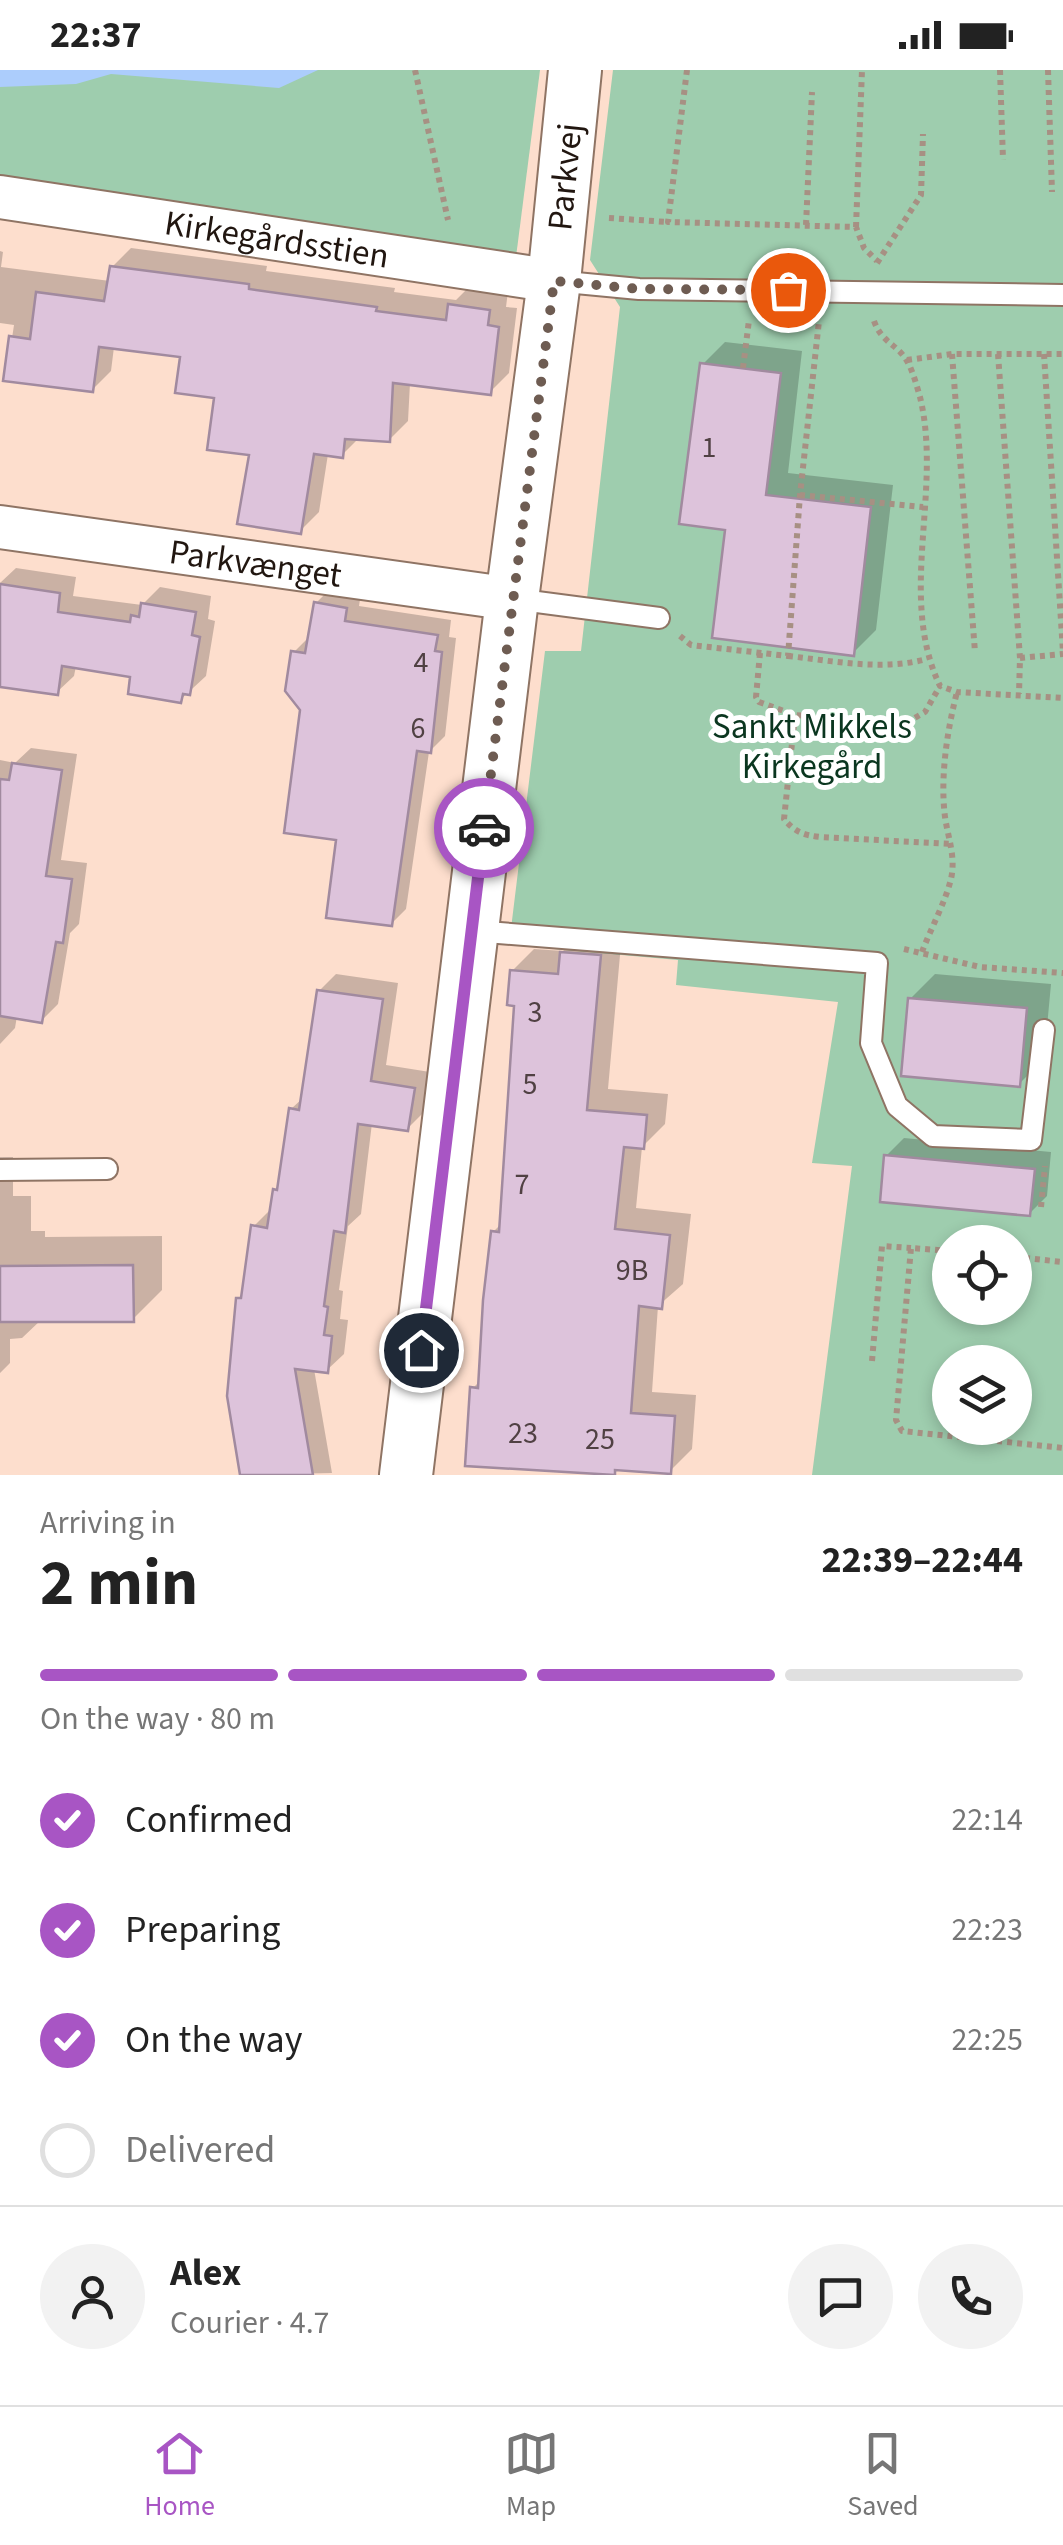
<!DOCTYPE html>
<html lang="en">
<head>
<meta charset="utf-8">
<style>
	:root { --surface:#fff; --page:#f2f2f2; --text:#222; --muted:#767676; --line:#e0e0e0; --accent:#a855c4 }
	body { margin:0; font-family:"Source Sans 3",sans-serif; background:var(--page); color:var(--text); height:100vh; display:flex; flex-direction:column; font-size:38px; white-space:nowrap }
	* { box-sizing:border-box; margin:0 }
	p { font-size:32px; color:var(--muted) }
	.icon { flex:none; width:55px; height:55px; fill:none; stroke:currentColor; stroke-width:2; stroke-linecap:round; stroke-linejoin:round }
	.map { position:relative; height:1405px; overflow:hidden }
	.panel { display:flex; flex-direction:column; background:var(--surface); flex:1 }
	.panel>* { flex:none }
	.buttons { position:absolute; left:932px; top:1155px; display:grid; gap:20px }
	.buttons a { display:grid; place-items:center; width:100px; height:100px; border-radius:50%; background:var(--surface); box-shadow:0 5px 15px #0003; font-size:50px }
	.pin { position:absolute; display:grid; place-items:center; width:85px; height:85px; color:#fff; margin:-42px; border:5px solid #fff; border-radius:50%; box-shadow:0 2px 10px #0007 }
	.courier { position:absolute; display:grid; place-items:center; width:100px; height:100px; margin:-50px; border:8px solid #a855c4; border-radius:50%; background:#fff; color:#222; box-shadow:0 2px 12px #0007 }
	.head em { font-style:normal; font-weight:700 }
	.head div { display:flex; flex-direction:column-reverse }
	.head { display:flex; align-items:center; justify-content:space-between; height:170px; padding:0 40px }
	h1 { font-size:65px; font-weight:700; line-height:75px }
	.bar { display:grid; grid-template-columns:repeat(4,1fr); gap:15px 10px; align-content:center; height:120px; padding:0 40px }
	.bar i { height:12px; border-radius:8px; background:var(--line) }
	.bar .on { background:var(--accent) }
	.bar p { grid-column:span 4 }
	.line { display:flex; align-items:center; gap:25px; padding:0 40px; border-top:2px solid var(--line) }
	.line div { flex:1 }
	.round { display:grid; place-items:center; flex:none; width:105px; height:105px; border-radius:52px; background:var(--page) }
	ol { padding:0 40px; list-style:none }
	li { display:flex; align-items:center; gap:30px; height:110px }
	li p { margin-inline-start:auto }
	li .icon { padding:10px; border-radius:50%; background:var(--accent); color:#fff; stroke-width:4 }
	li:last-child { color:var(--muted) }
	li i { width:55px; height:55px; border:5px solid var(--line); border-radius:50% }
	.status { display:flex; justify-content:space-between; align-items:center; height:70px; padding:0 50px; background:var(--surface); direction:ltr }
	.status svg { height:28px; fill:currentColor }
	.dock { display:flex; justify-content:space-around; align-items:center; height:140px; border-top:2px solid var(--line); background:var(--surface); font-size:28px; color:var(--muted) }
	.dock a { display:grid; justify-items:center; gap:5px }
	.dock .on { color:var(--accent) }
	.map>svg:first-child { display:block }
</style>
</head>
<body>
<div class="status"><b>22:37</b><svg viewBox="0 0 49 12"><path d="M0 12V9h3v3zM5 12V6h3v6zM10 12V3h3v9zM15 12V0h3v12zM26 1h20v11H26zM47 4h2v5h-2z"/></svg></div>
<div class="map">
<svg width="1063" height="1405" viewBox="0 0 1063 1405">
	<rect width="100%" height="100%" fill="#fddecd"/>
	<g fill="#9ecdae" fill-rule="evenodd">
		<path d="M 0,0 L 540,0 L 516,187 L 0,108 Z"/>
		<path d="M 613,0 L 1063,0 L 1063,1405 L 812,1405 L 852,1096 L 812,1093 L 838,932 L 676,915 L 678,890 L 509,875 L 545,581 L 581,581 L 620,237 L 590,190 ZM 950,1172 L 1015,1172 L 1015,1238 L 950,1238 ZM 950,1292 L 1015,1292 L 1015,1358 L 950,1358 Z"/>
	</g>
	<path fill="#accdfc" d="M 0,0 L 318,0 L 279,18 L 111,4 L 76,14 L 0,17 Z"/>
	<g fill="#0003">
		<path d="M 131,178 L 267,196 L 266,201 L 395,218 L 394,222 L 456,230 L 470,216 L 508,221 L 506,237 L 517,238 L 509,303 L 490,322 L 410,313 L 408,351 L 389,370 L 360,367 L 342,385 L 328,384 L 319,442 L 300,461 L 216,326 L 182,285 L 114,277 L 111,301 L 92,320 L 6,308 L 14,255 L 0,253 L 0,181 L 3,182 L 1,197 L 110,211 L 112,197 Z"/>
		<path d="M 725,272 L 802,281 L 788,403 L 893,415 L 876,560 L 853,583 L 728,458 L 703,294 Z"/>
		<path d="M 16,498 L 76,507 L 73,526 L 142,535 L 160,517 L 211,526 L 208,549 L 215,551 L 206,606 L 180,630 L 133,605 L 76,596 L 74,606 L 57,622 L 0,614 L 0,513 Z"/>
		<path d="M 331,518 L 361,523 L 359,536 L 451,550 L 449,567 L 456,568 L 445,666 L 429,682 L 406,839 L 391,854 L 338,768 L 302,639 L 294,582 L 309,567 L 316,533 Z"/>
		<path d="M 31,678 L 77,684 L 61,790 L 87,793 L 79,854 L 70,863 L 58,934 L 41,951 L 17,946 L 15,958 L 0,974 L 0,690 L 15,693 Z"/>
		<path d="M 584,860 L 622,863 L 608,1019 L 668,1024 L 665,1054 L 642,1077 L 636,1138 L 691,1144 L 683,1214 L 658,1236 L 652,1322 L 696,1325 L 692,1379 L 670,1401 L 619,1397 L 614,1402 L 473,1318 L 481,1310 L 493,1162 L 502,1153 L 517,934 L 512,901 L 534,879 L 563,881 Z"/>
		<path d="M 336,904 L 398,913 L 386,995 L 430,1002 L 424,1042 L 407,1059 L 372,1053 L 361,1144 L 348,1156 L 339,1220 L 343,1221 L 340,1249 L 348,1250 L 344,1284 L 327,1300 L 314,1299 L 332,1403 L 242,1405 L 238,1229 L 244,1224 L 253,1157 L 270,1140 L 275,1120 L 281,1114 L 291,1039 L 304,1027 L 319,921 Z"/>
		<path d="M 935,904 L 1051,914 L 1044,989 L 1019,1014 L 910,929 Z"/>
		<path d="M 904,1068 L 1051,1082 L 1047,1126 L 1030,1143 L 886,1086 Z"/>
		<path d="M 0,1087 L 13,1087 L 13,1126 L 31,1126 L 31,1161 L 45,1161 L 45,1167 L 162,1166 L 162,1220 L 133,1249 L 41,1250 L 22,1268 L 10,1269 L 10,1293 L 0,1303 Z"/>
	</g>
	<g fill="#ddc3db" stroke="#a18a9f" stroke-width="2.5">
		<path d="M 110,196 L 249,214 L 249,219 L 377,237 L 376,241 L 446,250 L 448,234 L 490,240 L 488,255 L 499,257 L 491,325 L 393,313 L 390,372 L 345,369 L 343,388 L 314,384 L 301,464 L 237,454 L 249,385 L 207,380 L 214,328 L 175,323 L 180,287 L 99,277 L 93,322 L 3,311 L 9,266 L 30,269 L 36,222 L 104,231 Z"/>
		<path d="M 700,293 L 781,303 L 766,425 L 871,437 L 854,586 L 712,568 L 725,460 L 679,454 Z"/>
		<path d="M 0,514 L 60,523 L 58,542 L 130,552 L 131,545 L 139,547 L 141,533 L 196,542 L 192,565 L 200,567 L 190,625 L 183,624 L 181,633 L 128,624 L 130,607 L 62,596 L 58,625 L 0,617 Z"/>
		<path d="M 314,532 L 347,538 L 345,551 L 438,565 L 435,581 L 442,582 L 431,683 L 417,681 L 392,856 L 326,848 L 336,770 L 284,763 L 300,640 L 285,621 L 291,581 L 305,583 Z"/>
		<path d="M 12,693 L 62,700 L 46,806 L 72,809 L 63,873 L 56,872 L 42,953 L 0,946 L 0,709 L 9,710 Z"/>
		<path d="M 560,882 L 601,885 L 587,1040 L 647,1045 L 644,1079 L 624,1077 L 615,1159 L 670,1165 L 662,1239 L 639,1236 L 631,1343 L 675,1346 L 671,1404 L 615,1400 L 615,1405 L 465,1396 L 470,1317 L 478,1318 L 483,1230 L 491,1161 L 499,1162 L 514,936 L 507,935 L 510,900 L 558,904 Z"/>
		<path d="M 317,920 L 383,929 L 371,1011 L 415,1018 L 408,1061 L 358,1054 L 345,1163 L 334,1161 L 324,1236 L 328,1237 L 324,1265 L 332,1266 L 328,1303 L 295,1299 L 313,1405 L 240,1405 L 227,1326 L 236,1228 L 241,1228 L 251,1155 L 267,1158 L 273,1119 L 277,1120 L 289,1038 L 299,1040 Z"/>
		<path d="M 908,928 L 1027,938 L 1020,1017 L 901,1006 Z"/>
		<path d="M 884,1085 L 1035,1099 L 1030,1146 L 880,1132 Z"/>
		<path d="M 133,1195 L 134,1252 L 0,1252 L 0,1196 Z"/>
	</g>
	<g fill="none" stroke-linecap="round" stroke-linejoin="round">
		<defs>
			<g id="service">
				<path d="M 555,211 L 639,219 L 1063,225"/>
				<path d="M 514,529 L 659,548"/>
				<path d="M 474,861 L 877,893 L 871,973 L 897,1036 L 933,1066 L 1031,1070 L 1044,960"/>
				<path d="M 0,1100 L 107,1099"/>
			</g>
			<g id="minor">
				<path id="s1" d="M 0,127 L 554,211"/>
				<path id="s2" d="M 0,457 L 512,529"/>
			</g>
			<g id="tertiary">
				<path id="s3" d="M 406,1405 L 512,529 L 554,211 L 575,0"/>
			</g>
		</defs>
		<use href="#service" stroke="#8f7464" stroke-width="24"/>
		<use href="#minor" stroke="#8f7464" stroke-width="46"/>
		<use href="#tertiary" stroke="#8f7464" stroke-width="56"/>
		<g stroke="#a79083" stroke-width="6" stroke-dasharray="5 5" stroke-linecap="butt">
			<path d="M 415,0 L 448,150"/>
			<path d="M 687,0 L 668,152 L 856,157 L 864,178 L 877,191"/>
			<path d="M 1000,0 L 1003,90"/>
			<path d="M 1048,0 L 1052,122"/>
			<path d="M 609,148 L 668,152"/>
			<path d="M 806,155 L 812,22"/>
			<path d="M 856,157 L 862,0"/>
			<path d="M 877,193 L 921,125 L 923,64"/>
			<path d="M 874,251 C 882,273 897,274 907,291 C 913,301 917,317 920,327 C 943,421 897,526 940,616 L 957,622 L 1063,628"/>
			<path d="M 952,284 L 975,582"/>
			<path d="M 998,284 L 1020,588 L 1019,624"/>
			<path d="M 1044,284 L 1063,582"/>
			<path d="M 907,290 L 952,284 L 1063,284"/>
			<path d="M 743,298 L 749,250"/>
			<path d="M 800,425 L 923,437"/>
			<path d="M 680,566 L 691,575 L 788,586 L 800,425 L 819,251"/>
			<path d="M 760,583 L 756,627 L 759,632 L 795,645 L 906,653 L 925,642 L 940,616"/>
			<path d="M 788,586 C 834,591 882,601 927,589"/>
			<path d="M 1020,588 L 1063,584"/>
			<path d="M 795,645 L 784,749 C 795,762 803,765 820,767 L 952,774"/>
			<path d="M 904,879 L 980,897 L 1063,903"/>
			<path d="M 922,882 C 931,858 945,833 951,809 C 956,787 948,768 945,747 C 940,707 947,661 957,622"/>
			<path d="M 1041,1137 L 1045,1096"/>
			<path d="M 950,1181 L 911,1178 L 896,1350 L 902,1361 L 1063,1378"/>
			<path d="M 1015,1187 L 1063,1192"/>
			<path d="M 872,1291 L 882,1176 L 911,1178"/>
		</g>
		<use href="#service" stroke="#fff" stroke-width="20"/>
		<use href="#minor" stroke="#fff" stroke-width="42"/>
		<use href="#tertiary" stroke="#fff" stroke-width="52"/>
	</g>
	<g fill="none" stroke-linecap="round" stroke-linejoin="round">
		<path stroke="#6e5c52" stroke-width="10" stroke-dasharray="0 18" d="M 484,758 L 554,211 L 639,219 L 788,220"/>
		<path stroke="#a855c4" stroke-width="12" d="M 421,1280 L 484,758"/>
	</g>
	<g text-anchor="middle" stroke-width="10" stroke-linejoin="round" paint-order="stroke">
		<g font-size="30" fill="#504143">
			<text x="709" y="387">1</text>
			<text x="421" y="602">4</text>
			<text x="418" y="668">6</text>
			<text x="535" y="952">3</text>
			<text x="530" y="1024">5</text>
			<text x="522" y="1124">7</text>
			<text x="632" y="1210">9B</text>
			<text x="523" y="1373">23</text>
			<text x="600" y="1379">25</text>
		</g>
		<g font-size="35" fill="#211610" stroke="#fff">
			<text dy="12" stroke="none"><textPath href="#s3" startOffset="1308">Parkvej</textPath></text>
			<text dy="12" stroke="none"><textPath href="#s1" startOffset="280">Kirkegårdsstien</textPath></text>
			<text dy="12" stroke="none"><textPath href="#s2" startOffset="258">Parkvænget</textPath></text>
		</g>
		<g font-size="35" fill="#0a361f" stroke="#fff">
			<text x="812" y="668">Sankt Mikkels<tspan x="812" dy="40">Kirkegård</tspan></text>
		</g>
	</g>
</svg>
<div class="buttons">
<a><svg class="icon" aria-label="locate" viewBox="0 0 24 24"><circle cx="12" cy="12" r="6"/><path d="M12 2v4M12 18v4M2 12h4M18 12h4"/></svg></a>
<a><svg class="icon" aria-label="layers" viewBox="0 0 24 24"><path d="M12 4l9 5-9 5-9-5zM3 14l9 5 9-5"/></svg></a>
</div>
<div class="pin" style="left:788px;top:220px;background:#ea580c"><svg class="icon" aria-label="bag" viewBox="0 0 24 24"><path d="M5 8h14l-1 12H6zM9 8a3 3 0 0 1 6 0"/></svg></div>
<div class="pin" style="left:421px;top:1280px;background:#1f2937"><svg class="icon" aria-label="home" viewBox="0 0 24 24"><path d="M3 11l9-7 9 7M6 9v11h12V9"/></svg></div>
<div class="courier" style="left:484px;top:758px"><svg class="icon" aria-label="car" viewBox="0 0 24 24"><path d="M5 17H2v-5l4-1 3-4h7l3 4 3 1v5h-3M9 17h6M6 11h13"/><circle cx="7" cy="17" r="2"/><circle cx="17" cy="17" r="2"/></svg></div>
</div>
<section class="panel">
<div class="head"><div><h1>2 min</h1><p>Arriving in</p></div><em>22:39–22:44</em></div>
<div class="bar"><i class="on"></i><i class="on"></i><i class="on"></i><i></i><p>On the way · 80 m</p></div>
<ol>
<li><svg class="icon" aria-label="check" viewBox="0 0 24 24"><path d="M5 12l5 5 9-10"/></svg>Confirmed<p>22:14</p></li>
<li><svg class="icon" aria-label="check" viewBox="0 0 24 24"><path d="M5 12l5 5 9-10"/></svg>Preparing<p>22:23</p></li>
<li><svg class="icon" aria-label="check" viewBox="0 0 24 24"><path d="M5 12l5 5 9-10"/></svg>On the way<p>22:25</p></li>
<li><i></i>Delivered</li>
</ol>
<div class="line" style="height:180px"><a class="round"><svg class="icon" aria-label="person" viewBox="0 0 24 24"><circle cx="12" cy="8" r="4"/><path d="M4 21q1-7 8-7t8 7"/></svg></a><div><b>Alex</b><p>Courier · 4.7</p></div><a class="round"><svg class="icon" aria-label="chat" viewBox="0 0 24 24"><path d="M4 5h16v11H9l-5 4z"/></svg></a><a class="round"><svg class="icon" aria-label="phone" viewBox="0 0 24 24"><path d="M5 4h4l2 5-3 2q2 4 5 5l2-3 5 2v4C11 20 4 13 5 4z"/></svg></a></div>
</section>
<nav class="dock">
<a class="on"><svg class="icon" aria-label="home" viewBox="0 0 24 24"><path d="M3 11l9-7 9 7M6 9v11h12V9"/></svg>Home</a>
<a><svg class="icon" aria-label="map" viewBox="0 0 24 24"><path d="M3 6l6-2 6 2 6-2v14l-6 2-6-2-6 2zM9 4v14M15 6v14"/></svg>Map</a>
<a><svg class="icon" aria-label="saved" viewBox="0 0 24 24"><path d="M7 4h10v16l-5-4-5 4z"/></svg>Saved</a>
</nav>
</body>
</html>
